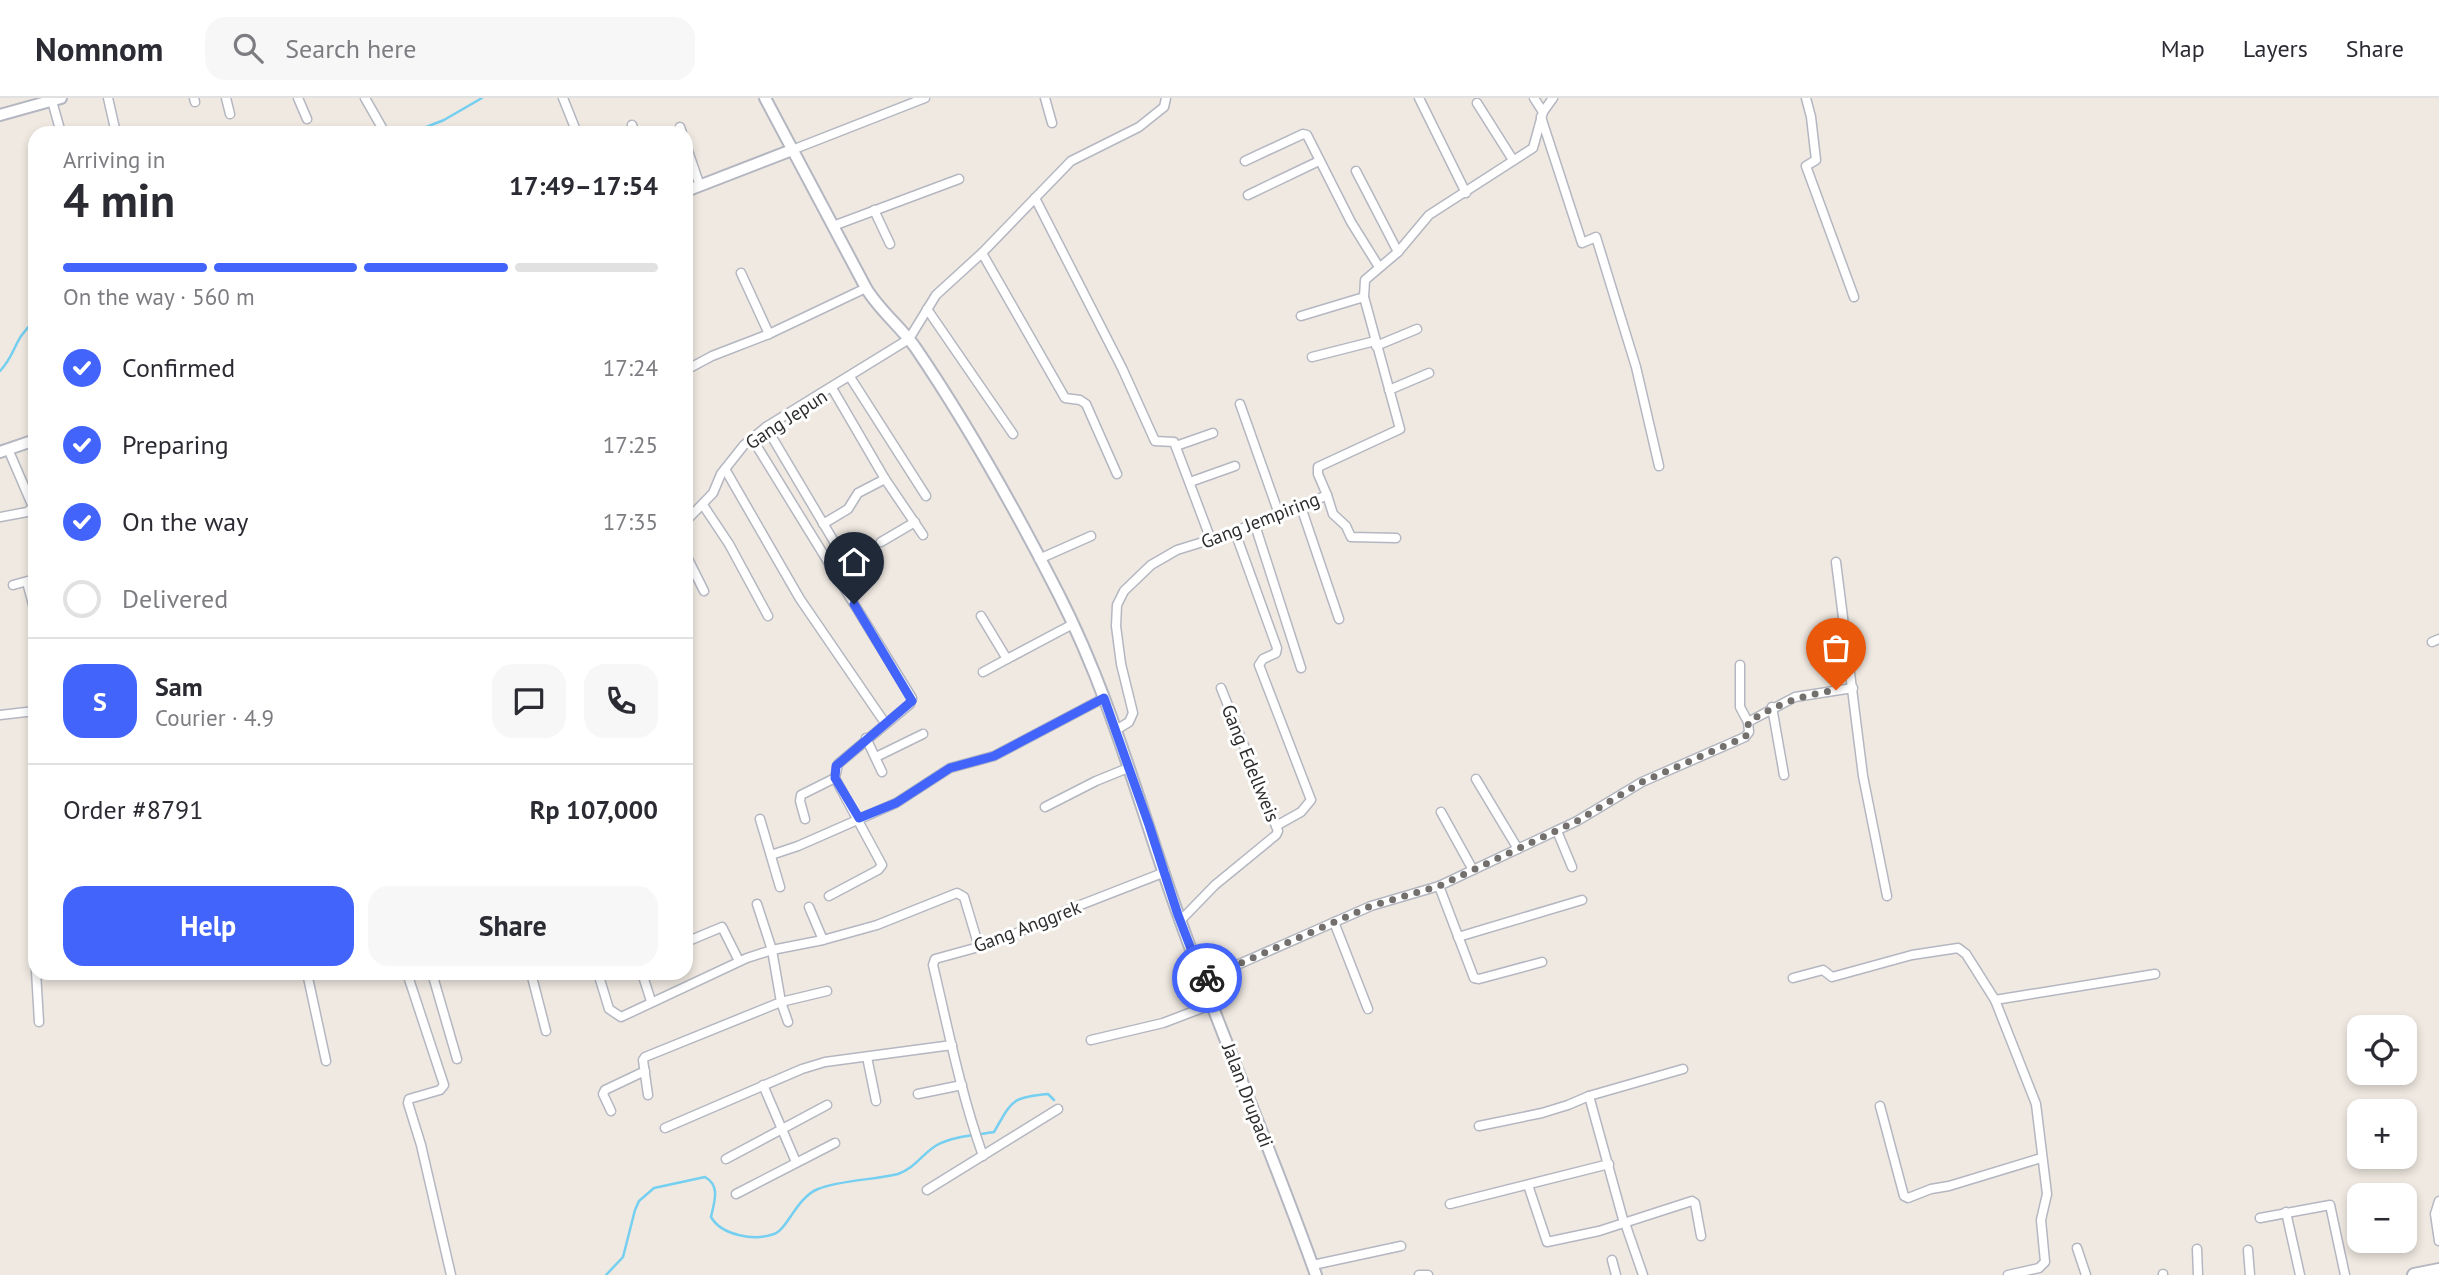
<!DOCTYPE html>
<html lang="en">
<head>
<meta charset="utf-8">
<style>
	:root { --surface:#fff; --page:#f7f7f7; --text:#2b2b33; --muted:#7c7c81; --line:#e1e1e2; --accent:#4264fb }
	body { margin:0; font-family:"PT Sans",sans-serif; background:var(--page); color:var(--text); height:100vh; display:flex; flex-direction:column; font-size:26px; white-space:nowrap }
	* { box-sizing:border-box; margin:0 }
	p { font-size:23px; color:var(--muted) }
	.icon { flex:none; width:38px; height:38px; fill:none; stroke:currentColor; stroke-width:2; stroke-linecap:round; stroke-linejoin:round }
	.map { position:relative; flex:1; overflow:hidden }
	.details { position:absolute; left:28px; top:28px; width:665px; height:854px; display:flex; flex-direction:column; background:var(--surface); border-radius:21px; box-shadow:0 4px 10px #0003 }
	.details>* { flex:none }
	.buttons { position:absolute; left:2347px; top:917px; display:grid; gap:14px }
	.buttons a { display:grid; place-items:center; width:70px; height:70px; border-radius:14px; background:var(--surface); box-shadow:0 4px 10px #0003; font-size:35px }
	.pin { position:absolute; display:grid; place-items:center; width:60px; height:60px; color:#fff; margin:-72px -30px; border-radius:50% 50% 50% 0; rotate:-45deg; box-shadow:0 0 7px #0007 }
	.pin .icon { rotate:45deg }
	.courier { position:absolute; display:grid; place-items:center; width:70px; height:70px; margin:-35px; border:5px solid #4264fb; border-radius:50%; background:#fff; color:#222; box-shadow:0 2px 9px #0007 }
	.head em { font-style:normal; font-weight:800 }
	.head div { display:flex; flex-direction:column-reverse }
	.head { display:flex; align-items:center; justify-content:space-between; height:119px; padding:0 35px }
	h1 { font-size:46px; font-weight:800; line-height:52px }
	.bar { display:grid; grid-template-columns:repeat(4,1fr); gap:10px 7px; align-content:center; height:84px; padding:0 35px }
	.bar i { height:9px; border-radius:5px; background:var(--line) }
	.bar .active { background:var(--accent) }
	.bar p { grid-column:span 4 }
	.line { display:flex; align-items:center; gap:18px; padding:0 35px; border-top:2px solid var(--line) }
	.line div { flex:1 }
	.round { display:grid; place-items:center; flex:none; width:74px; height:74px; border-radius:21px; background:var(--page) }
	ol { padding:0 35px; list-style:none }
	li { display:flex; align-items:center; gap:21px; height:77px }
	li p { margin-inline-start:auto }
	li .icon { padding:7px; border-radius:50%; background:var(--accent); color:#fff; stroke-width:4 }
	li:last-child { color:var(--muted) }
	li i { width:38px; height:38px; border:4px solid var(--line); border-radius:50% }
	.cta { display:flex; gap:14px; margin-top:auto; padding:14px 35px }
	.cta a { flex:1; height:80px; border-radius:21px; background:var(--accent); color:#fff; font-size:28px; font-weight:800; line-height:80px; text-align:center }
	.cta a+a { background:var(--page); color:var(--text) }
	header { display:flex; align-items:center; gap:42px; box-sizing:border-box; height:98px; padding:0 35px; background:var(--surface); border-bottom:2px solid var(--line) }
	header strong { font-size:33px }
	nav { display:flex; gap:38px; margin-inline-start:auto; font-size:24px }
	.search { width:490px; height:63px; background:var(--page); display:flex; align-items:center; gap:18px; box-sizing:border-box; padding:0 24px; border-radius:21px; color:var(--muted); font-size:26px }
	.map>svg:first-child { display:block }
</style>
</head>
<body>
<header>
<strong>Nomnom</strong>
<div class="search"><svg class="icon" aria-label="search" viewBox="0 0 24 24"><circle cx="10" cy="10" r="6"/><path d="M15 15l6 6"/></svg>Search here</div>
<nav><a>Map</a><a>Layers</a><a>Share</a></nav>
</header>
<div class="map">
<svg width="2439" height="1177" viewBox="0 0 2439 1177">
	<rect width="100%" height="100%" fill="#efe9e1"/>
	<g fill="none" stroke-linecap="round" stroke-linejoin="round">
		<g stroke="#75cff0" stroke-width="2.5">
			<path d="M 411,35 L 444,22 L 482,0"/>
			<path d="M 0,273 C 17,255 13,241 35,223"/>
			<path d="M 606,1177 L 623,1159 L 635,1112 L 639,1103 L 654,1090 L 705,1079 C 721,1088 714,1104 711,1119 C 722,1138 755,1143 774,1136 C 787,1132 797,1099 818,1091 C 840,1082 874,1082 898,1076 C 914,1071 923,1055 937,1047 C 953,1038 977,1037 994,1034 C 1012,1003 1011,999 1048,996 L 1054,1002"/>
		</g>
		<defs>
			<g id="minor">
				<path d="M 108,0 L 116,35"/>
				<path d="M 194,0 L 195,4"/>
				<path d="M 226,0 L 230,16"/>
				<path d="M 298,0 L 307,21"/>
				<path d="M 365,0 L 385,35"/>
				<path d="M 563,0 L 577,35"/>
				<path d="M 1045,0 L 1052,25"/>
				<path d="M 1419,0 L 1466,95"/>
				<path d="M 1534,0 L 1543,14"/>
				<path d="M 1806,0 L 1811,19 L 1816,62 L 1806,68 L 1854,199"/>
				<path d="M 52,3 L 61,35"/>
				<path d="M 1477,5 L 1513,62"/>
				<path d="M 1541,19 L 1582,145 L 1596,139 L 1636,269 L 1659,368"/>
				<path d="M 632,27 L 635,35"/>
				<path d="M 680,29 L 682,35"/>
				<path d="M 686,47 L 700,88"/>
				<path d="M 792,52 L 925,0"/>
				<path d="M 1245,63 L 1303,36 L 1307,37 L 1351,124 L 1379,169"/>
				<path d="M 1356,73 L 1398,154"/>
				<path d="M 1248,97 L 1319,63"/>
				<path d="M 1035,100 L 1122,270 L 1155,343 L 1174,344 L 1211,442"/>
				<path d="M 874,112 L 890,146"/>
				<path d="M 833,128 L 959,81"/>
				<path d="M 741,175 L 769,236"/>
				<path d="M 927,211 L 1013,336"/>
				<path d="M 1301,218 L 1364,199"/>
				<path d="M 1376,248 L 1417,231"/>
				<path d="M 1312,259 L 1375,243"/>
				<path d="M 686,272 L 712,258 L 769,236 L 866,190"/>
				<path d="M 850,279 L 926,398"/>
				<path d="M 832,290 L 885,381 L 923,437"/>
				<path d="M 1389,292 L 1429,275"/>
				<path d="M 1240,306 L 1279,416"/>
				<path d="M 766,329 L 839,452"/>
				<path d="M 753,342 L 912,600 L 910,606 L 838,666 L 835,680 L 882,767 L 878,772 L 829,798"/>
				<path d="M 1176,348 L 1213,335"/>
				<path d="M 725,371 L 800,501 L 885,625"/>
				<path d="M 1117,376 L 1086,306 L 1080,302 L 1065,300 L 982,155 L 1071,63 L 1139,29 L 1164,9 L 1166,0"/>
				<path d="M 1190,384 L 1235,368"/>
				<path d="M 1327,397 L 1333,416 L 1346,428 L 1351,439 L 1396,440"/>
				<path d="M 703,407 L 729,446 L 768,518"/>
				<path d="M 1301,409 L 1339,521"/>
				<path d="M 0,419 L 27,414 L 33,409 L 8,351"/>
				<path d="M 686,423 L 713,395 L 721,376 L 744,347 L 766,329 L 909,241 L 936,197 L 982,155"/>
				<path d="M 823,426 L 848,411 L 858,395 L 885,381"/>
				<path d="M 1255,427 L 1301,570"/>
				<path d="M 1235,434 L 1277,550 L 1276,555 L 1263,561 L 1259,567 L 1311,702 L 1301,714 L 1276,728"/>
				<path d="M 881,444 L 915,424"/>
				<path d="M 686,457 L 704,493"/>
				<path d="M 1039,461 L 1091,438"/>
				<path d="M 1836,464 L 1863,678 L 1887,798"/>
				<path d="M 27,484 L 35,514"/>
				<path d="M 13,487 L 35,481"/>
				<path d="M 981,518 L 1007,561 L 1073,526"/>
				<path d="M 2432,544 L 2439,541"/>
				<path d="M 983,574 L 1007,561"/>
				<path d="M 1772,609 L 1784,677"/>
				<path d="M 0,617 L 35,613"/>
				<path d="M 1748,624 L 1795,599 L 1853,590"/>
				<path d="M 1116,632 L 1129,624 L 1133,615 L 1121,566 L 1116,528 L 1117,507 L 1124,493 L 1151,467 L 1177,452 L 1235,434 L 1263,421 L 1301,409 L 1327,397 L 1318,376 L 1318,369 L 1400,331 L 1364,199 L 1365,182 L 1398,154 L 1429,117 L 1533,50 L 1543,14 L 1553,0"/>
				<path d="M 866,640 L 882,674"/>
				<path d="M 876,659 L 923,636"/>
				<path d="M 1476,681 L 1518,751"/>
				<path d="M 1045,709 L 1096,683 L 1128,670"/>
				<path d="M 1441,714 L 1473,772"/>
				<path d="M 760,721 L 780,789"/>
				<path d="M 805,721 L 800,703 L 801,697 L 835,680"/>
				<path d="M 1557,733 L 1572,769"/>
				<path d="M 771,757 L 798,748 L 896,705 L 950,670 L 994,658 L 1104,600"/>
				<path d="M 1439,788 L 1474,880 L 1479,881 L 1542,864"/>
				<path d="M 757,806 L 772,852 L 781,904 L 788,924"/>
				<path d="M 809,809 L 823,842"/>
				<path d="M 1180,823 L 1215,787 L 1276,737 L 1278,733 L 1221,590"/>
				<path d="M 1334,824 L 1368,911"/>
				<path d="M 1458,839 L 1582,802"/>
				<path d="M 686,844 L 722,829 L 739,863"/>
				<path d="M 35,856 L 39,924"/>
				<path d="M 307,875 L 326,963"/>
				<path d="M 407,875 L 444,987 L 440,992 L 409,1001 L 408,1005 L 421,1047 L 451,1177"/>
				<path d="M 432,875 L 457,961"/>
				<path d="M 531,875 L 546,933"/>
				<path d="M 598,875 L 609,911 L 621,919 L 747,860 L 772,852 L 823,842 L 877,827 L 957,795 L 964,799 L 979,849"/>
				<path d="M 642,875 L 651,903"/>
				<path d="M 1793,880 L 1823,872 L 1832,879 L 1912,857 L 1958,850 L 1966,856 L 1995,902 L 2036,1006 L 2047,1096 L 2041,1122 L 2045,1164 L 2039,1170 L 2008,1177"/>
				<path d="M 1203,882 L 1371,808 L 1439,788 L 1577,723 L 1642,684 L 1745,639 L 1749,634 L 1748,624 L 1740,609 L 1740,567"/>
				<path d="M 1995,902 L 2155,876"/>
				<path d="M 1091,942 L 1163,925 L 1213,906"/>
				<path d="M 867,959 L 876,1003"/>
				<path d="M 763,987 L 796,1064"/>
				<path d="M 918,996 L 962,987"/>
				<path d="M 648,997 L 643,962 L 645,959 L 781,904 L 827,893"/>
				<path d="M 1589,998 L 1624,1125"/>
				<path d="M 1880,1008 L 1904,1098 L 1908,1100 L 1931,1091 L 1949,1088 L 2041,1060"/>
				<path d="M 611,1013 L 603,996 L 605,992 L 645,973"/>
				<path d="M 1479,1028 L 1542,1015 L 1568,1007 L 1589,998 L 1683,971"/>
				<path d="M 665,1030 L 802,971 L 825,964 L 952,947"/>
				<path d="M 983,1058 C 961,996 948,931 933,867 L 935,861 L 997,844 L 1070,811 L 1165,774"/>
				<path d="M 726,1061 L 827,1007"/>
				<path d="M 1528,1087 L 1547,1144 L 1599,1133 L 1692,1103 L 1695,1105 L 1701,1138"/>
				<path d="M 927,1092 L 1058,1011"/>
				<path d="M 736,1096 L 835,1045"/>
				<path d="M 2439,1103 L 2435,1116 L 2439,1143"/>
				<path d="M 1450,1106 L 1609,1066"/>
				<path d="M 2286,1114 L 2300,1177"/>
				<path d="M 2260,1120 L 2330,1107 L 2345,1177"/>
				<path d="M 1625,1125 L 1643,1177"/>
				<path d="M 2077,1150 L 2086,1177"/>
				<path d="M 2197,1151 L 2198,1177"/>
				<path d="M 2248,1152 L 2250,1177"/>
				<path d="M 1612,1162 L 1616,1177"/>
				<path d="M 1313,1167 L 1401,1148"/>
				<path d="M 2163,1176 L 2163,1177"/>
				<path d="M 1419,1177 L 1428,1177"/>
			</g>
			<g id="tertiary">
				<path d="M 765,0 L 866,190 C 879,212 900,228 915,249 C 968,327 1015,411 1058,495 C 1111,598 1140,710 1179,819 C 1222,939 1273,1056 1316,1177"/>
				<path d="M 0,17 L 61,0"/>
				<path d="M 686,93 L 792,52"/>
				<path d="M 0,354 L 35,342"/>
			</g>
			<path id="secondary" d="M 2414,1177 L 2439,1172"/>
		</defs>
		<use href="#minor" stroke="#b4b7c1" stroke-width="11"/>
		<use href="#tertiary" stroke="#b4b7c1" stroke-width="14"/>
		<use href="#secondary" stroke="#b4b7c1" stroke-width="16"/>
		<use href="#minor" stroke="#fff" stroke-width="8"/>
		<use href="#tertiary" stroke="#fff" stroke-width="10"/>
		<use href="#secondary" stroke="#fff" stroke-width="12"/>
	</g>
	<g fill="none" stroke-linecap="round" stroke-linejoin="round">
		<path stroke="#726f6d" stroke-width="7" stroke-dasharray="0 12.6" d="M 1207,880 L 1371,808 L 1439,788 L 1577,723 L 1642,684 L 1745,639 L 1749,634 L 1748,624 C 1782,604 1797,599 1836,592"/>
		<path stroke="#4264fb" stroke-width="9" d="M 854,506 L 912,603 L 836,668 L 835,680 L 859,720 L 896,705 L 950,670 L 994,658 L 1104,600 L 1149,727 L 1178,817 L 1203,882 L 1207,880"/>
	</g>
	<g text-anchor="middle" stroke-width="6" stroke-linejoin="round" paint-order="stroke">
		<g font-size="19" fill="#2e2e2e" stroke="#fff">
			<text transform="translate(786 321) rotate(-33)" y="7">Gang Jepun</text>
			<text transform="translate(1260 422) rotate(-21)" y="7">Gang Jempiring</text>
			<text transform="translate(1251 665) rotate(68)" y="7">Gang Edellweis</text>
			<text transform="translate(1027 828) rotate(-21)" y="7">Gang Anggrek</text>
			<text transform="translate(1248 997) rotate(69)" y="7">Jalan Drupadi</text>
		</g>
	</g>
</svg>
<div class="buttons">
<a><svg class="icon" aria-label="locate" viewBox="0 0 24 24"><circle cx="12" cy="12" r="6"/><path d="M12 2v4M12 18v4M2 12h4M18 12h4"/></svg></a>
<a>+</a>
<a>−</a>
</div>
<div class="pin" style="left:1836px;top:592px;background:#ea580c"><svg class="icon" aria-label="bag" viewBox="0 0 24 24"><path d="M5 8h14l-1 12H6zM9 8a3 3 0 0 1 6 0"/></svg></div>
<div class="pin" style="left:854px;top:506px;background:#1f2937"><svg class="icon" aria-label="home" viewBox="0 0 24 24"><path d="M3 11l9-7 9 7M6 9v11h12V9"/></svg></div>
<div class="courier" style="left:1207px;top:880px"><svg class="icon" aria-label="bike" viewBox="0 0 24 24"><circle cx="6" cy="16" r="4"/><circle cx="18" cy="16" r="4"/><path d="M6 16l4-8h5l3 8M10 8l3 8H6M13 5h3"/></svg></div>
<section class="details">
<div class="head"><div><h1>4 min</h1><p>Arriving in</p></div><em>17:49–17:54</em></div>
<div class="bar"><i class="active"></i><i class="active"></i><i class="active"></i><i></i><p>On the way · 560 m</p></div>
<ol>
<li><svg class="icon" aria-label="check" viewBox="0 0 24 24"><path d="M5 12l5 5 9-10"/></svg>Confirmed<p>17:24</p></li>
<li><svg class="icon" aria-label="check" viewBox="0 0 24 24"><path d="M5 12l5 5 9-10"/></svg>Preparing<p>17:25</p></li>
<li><svg class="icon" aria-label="check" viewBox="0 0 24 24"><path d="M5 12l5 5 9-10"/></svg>On the way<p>17:35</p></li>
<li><i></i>Delivered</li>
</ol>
<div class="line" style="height:126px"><b class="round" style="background:var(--accent);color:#fff">S</b><div><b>Sam</b><p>Courier · 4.9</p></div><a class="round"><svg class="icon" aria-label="chat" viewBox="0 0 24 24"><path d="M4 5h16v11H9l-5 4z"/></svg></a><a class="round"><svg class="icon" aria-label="phone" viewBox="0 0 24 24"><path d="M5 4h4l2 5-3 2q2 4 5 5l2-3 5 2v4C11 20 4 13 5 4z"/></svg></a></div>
<div class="line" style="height:91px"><div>Order #8791</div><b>Rp 107,000</b></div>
<div class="cta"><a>Help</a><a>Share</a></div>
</section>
</div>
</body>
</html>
